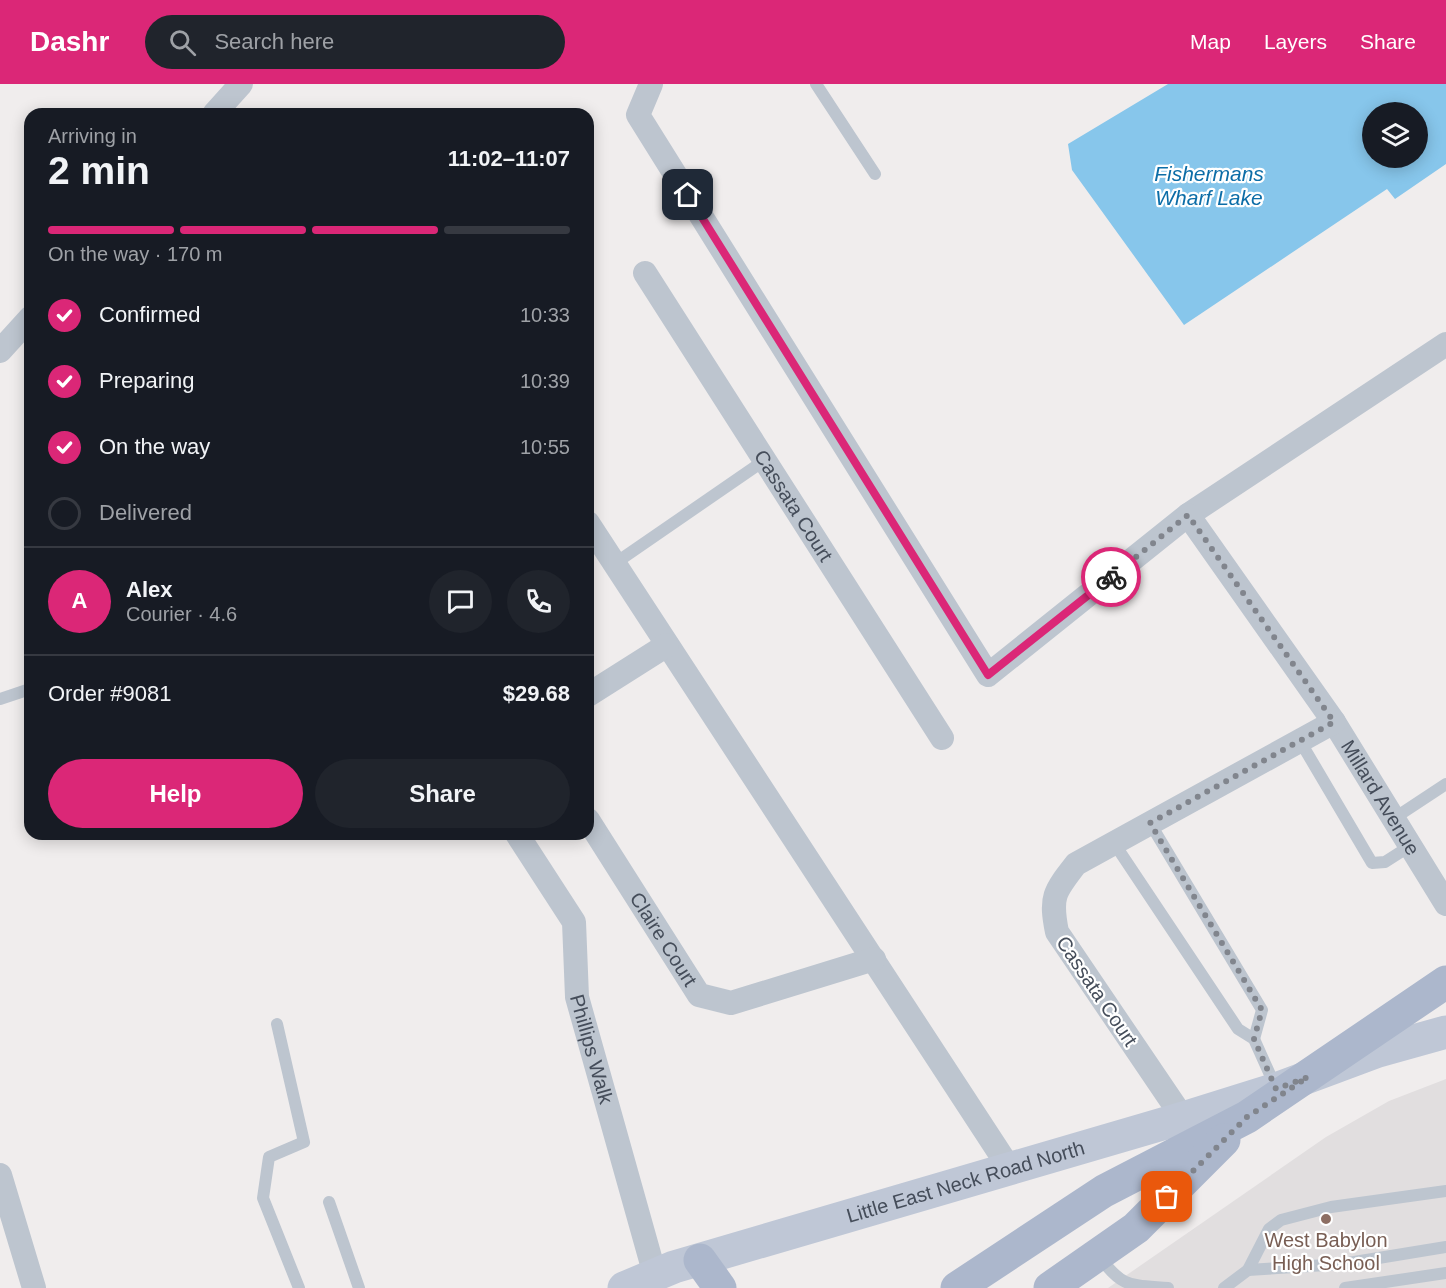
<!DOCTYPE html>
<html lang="en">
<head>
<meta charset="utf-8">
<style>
	:root { --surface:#171b24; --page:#20242c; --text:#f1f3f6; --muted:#9ea1a6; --line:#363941; --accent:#db2777 }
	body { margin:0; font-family:Arial,sans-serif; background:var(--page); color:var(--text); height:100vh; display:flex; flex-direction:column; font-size:22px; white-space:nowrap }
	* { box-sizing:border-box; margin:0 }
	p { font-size:20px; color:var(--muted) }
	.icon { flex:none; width:33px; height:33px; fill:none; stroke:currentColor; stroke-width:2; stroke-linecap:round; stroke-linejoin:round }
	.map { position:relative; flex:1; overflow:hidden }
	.sheet { position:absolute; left:24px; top:24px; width:570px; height:732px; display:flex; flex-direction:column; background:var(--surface); border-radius:18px; box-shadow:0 3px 15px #0003 }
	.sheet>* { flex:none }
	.controls { position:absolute; left:1362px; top:18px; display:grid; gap:12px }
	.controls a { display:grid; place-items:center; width:66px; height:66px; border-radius:50%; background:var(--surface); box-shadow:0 3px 15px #0003; font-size:30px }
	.pin { position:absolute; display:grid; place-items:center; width:51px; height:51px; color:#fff; margin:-26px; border-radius:12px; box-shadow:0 3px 9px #0006 }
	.courier { position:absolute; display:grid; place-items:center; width:60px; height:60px; margin:-30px; border:4px solid #db2777; border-radius:50%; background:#fff; color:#222; box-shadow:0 2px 8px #0007 }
	.summary em { font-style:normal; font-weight:600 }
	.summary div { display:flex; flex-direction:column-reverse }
	.summary { display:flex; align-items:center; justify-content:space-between; height:102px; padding:0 24px }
	h1 { font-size:39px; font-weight:600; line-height:45px }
	.bar { display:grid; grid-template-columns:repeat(4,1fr); gap:9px 6px; align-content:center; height:72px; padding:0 24px }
	.bar i { height:8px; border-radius:4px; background:var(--line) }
	.bar .active { background:var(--accent) }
	.bar p { grid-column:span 4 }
	.line { display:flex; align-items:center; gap:15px; padding:0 24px; border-top:2px solid var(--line) }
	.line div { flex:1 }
	.round { display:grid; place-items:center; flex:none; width:63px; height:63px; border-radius:32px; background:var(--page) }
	ol { padding:0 24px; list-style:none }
	li { display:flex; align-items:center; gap:18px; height:66px }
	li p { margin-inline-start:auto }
	li .icon { padding:6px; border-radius:50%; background:var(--accent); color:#fff; stroke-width:4 }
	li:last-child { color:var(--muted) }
	li i { width:33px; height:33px; border:3px solid var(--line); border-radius:50% }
	.button { display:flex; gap:12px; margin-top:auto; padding:12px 24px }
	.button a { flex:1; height:69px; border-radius:36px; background:var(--accent); color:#fff; font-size:24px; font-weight:600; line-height:69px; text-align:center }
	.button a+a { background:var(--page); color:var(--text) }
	header { display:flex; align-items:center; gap:36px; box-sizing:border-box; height:84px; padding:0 30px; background:var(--accent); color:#fff }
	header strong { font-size:28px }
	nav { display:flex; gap:33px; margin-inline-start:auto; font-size:21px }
	.search { width:420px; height:54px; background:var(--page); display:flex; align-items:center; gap:15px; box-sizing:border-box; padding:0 21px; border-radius:33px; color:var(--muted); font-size:22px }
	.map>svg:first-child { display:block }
</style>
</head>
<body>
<header>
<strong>Dashr</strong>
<div class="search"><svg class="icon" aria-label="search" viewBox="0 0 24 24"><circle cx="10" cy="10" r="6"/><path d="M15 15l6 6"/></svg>Search here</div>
<nav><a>Map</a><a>Layers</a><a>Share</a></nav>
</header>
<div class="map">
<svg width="1446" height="1204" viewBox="0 0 1446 1204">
	<rect width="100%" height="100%" fill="#f0eded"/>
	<path fill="#e1dedf" d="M 1446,995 L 1446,1204 L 1108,1204 L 1326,1053 L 1389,1017 Z"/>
	<path fill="#87c6eb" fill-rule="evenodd" d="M 1168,0 L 1446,0 L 1446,80 L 1395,115 L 1387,105 L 1184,241 L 1072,86 L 1068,60 ZM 1372,28 L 1418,28 L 1418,74 L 1372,74 Z"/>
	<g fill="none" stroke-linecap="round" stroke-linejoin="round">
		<g stroke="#bdc5cf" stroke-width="12">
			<path d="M 816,0 L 875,90"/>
			<path d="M 614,480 L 765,376"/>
			<path d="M 0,615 L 30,605"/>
			<path d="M 1300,657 L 1372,779 L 1385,778 L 1410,762"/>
			<path d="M 1393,735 L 1446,700"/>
			<path d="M 1150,739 L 1262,926 L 1254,955"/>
			<path d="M 1114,759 L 1238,945 L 1254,955 L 1276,1004"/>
			<path d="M 277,940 L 304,1058 L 269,1073 L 263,1114 L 299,1204"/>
			<path d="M 329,1118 L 359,1204"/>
			<path d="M 1099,1172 C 1122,1204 1130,1201 1168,1204"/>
			<path d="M 1248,1186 L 1342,1180 L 1446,1163"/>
			<path d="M 1224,1204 L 1248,1186 L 1269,1145 L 1281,1136 L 1331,1123 L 1446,1107"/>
			<path d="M 1345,1204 L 1446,1189"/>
		</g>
		<g stroke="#bdc5cf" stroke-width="24">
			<path d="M 651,0 L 638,31 L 988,591 L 1188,431 L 1446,260"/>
			<path d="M 214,30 L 241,0"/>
			<path id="s1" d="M 645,189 L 942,654"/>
			<path d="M 0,267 L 30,234"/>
			<path id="s2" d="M 1188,431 L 1334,638 L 1446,820"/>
			<path d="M 588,439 L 1010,1085"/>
			<path d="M 588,611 L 667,561"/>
			<path id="s3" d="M 588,736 L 699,911 L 731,919 L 874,875"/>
			<path id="s4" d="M 517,750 L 574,838 L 577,913 L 655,1191"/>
			<path d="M 1183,1034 L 1057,848 C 1050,813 1054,808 1076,780 L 1334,638"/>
			<path d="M 0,1091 L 34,1204"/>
		</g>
		<path stroke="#bfc7d6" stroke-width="33" id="s5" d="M 624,1204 L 674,1183 L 1183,1034 L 1276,1005 L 1378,967 L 1446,948"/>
		<g stroke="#acb7cc" stroke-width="33">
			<path d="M 700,1176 L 720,1204"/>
			<path d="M 957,1204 L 1104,1107 L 1247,1033 L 1446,898"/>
			<path d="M 1050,1204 L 1136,1144 L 1224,1056"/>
		</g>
	</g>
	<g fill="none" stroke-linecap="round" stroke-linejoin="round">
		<path stroke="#81858d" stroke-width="6" stroke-dasharray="0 10.8" d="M 1111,493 L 1188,431 L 1334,638 L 1150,739 L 1262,926 L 1254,955 L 1276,1005 L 1308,993 L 1247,1033 L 1167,1113"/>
		<path stroke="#db2777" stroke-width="8" d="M 688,111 L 988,591 L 1111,493"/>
	</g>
	<circle fill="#8d6e63" stroke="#fff" stroke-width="2" cx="1326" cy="1135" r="6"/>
	<g text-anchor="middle" stroke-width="4.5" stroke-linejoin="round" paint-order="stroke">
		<g font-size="20" fill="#454d5a" stroke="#fff">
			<text dy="7" stroke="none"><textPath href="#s1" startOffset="276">Cassata Court</textPath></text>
			<text dy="7" stroke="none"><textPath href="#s2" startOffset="342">Millard Avenue</textPath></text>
			<text dy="7" stroke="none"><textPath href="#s3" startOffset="141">Claire Court</textPath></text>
			<text transform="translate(1097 907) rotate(56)" y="7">Cassata Court</text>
			<text dy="7" stroke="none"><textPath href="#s4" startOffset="234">Phillips Walk</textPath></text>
			<text dy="7" stroke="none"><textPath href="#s5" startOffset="358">Little East Neck Road North</textPath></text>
		</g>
		<g font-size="20" fill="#785e54" stroke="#fff">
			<text x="1326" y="1163">West Babylon<tspan x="1326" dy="23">High School</tspan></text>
		</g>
		<g font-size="21" font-style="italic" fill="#0c6da7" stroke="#fff">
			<text x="1209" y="97">Fishermans<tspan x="1209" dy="24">Wharf Lake</tspan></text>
		</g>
	</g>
</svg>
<div class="controls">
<a><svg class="icon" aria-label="layers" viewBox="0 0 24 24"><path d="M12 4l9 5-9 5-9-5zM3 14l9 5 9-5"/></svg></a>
</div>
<div class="pin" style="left:1167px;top:1113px;background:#ea580c"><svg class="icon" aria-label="bag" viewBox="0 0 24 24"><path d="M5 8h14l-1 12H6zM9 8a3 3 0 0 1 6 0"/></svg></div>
<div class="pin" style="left:688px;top:111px;background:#1f2937"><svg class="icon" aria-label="home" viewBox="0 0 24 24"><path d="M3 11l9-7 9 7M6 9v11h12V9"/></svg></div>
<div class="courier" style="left:1111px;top:493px"><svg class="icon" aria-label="bike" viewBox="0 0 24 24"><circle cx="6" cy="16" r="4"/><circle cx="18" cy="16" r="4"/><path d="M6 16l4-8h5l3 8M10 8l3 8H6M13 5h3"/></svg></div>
<section class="sheet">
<div class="summary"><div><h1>2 min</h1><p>Arriving in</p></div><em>11:02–11:07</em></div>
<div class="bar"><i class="active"></i><i class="active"></i><i class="active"></i><i></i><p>On the way · 170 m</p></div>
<ol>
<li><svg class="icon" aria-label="check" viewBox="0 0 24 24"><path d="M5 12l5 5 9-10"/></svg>Confirmed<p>10:33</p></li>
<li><svg class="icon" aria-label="check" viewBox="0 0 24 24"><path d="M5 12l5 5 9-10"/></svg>Preparing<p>10:39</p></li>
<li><svg class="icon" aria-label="check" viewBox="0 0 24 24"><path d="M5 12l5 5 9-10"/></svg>On the way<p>10:55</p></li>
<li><i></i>Delivered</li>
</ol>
<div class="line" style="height:108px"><b class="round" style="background:var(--accent);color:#fff">A</b><div><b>Alex</b><p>Courier · 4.6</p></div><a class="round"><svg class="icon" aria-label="chat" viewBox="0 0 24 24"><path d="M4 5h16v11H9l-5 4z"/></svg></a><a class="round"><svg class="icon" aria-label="phone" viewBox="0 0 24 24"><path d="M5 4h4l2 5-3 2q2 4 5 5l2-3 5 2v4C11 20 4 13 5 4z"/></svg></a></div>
<div class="line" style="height:78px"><div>Order #9081</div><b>$29.68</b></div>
<div class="button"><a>Help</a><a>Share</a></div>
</section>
</div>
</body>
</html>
